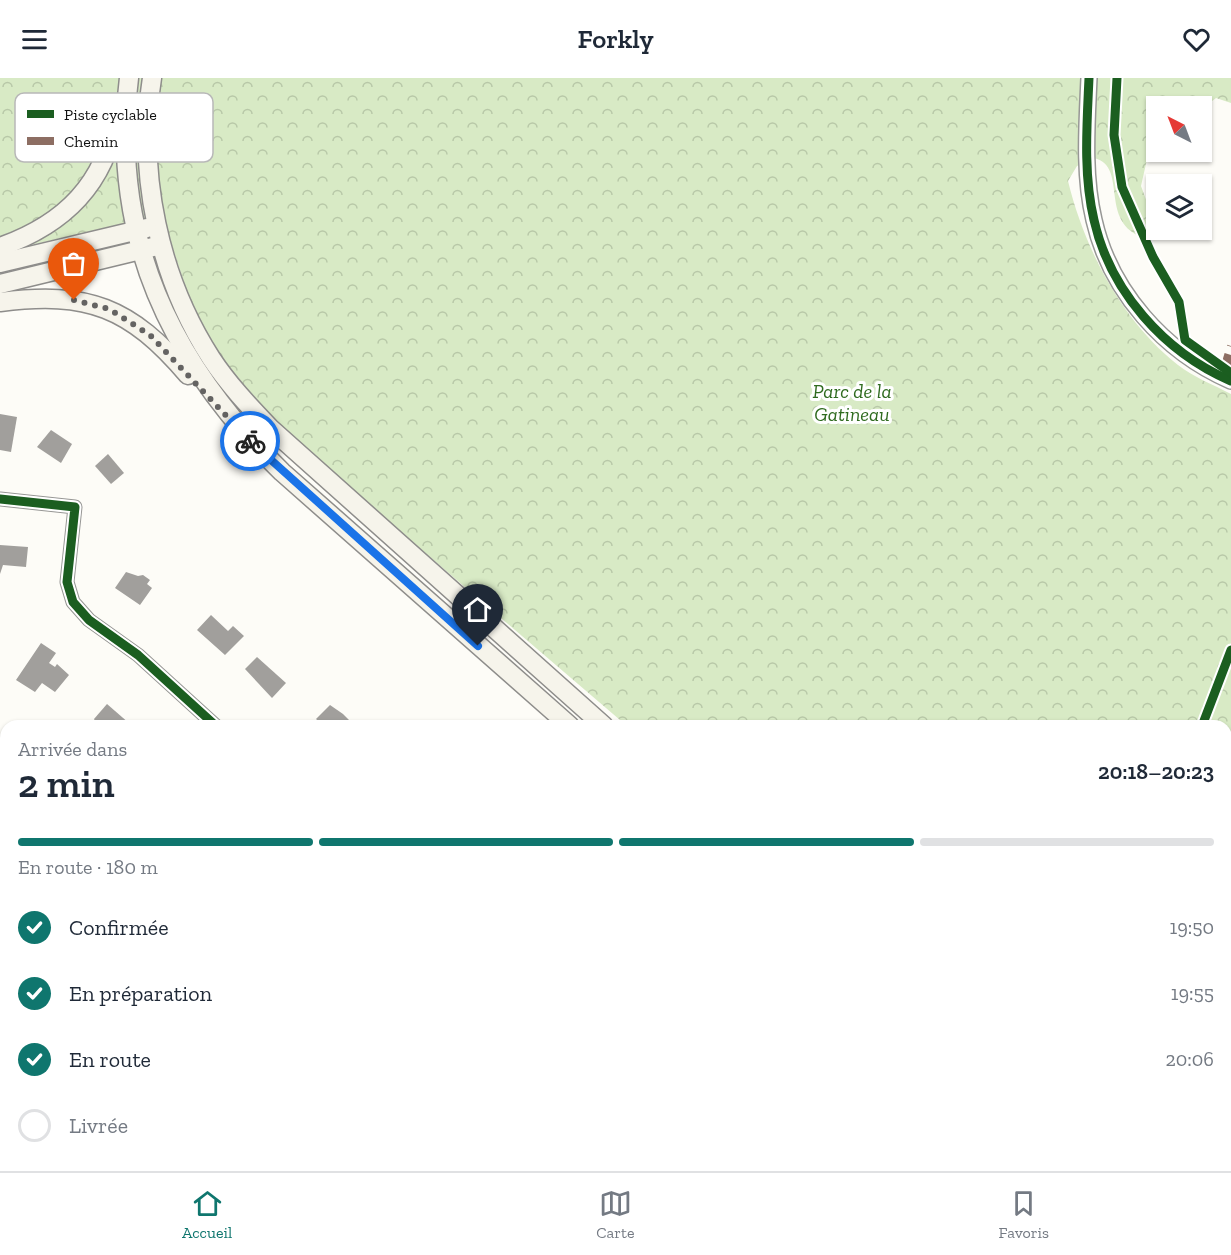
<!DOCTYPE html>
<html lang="fr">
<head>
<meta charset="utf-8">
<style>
	:root { --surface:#fff; --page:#f6f6f7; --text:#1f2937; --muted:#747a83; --line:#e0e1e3; --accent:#0f766e }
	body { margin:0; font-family:"Zilla Slab",serif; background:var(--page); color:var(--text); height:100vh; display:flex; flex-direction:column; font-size:22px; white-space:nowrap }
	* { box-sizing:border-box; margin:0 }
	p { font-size:20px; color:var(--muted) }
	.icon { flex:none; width:33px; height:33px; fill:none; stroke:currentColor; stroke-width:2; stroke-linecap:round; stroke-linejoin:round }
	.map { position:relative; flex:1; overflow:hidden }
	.side { position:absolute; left:0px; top:642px; width:1232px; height:452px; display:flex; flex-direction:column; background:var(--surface); border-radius:18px 18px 0 0; box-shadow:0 2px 4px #0004 }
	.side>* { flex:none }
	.needle { width:39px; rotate:318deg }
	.tools { position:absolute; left:1146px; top:18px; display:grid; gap:12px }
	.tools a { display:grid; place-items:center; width:66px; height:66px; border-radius:0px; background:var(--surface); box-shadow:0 2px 4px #0004; font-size:30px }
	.pin { position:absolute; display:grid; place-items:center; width:51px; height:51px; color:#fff; margin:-62px -26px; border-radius:50% 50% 50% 0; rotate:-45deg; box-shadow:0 0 6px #0007 }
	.pin .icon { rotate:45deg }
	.courier { position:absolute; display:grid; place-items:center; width:60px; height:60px; margin:-30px; border:4px solid #1a73e8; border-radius:50%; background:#fff; color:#222; box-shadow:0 2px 8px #0007 }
	.head em { font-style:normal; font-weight:600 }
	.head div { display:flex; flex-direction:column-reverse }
	.head { display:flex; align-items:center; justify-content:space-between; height:102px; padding:0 18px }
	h1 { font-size:39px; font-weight:600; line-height:45px }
	.bar { display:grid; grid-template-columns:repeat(4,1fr); gap:9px 6px; align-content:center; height:72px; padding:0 18px }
	.bar i { height:8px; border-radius:4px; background:var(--line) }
	.bar .on { background:var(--accent) }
	.bar p { grid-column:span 4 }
	ol { padding:0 18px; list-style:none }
	li { display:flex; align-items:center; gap:18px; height:66px }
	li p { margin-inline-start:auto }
	li .icon { padding:6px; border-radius:50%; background:var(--accent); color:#fff; stroke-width:4 }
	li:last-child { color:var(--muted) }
	li i { width:33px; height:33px; border:3px solid var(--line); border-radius:50% }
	header { display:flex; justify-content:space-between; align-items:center; height:78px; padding:0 18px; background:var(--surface); font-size:27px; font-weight:600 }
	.tabs { display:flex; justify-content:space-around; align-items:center; height:84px; border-top:2px solid var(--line); background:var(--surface); font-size:16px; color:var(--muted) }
	.tabs a { display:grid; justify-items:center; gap:3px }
	.tabs .on { color:var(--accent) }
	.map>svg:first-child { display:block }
</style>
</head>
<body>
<header><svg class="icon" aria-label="menu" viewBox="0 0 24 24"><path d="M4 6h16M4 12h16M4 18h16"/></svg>Forkly<svg class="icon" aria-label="heart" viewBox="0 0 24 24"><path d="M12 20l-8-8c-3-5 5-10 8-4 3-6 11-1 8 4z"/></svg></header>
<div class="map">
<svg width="1231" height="1093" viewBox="0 0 1231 1093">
	<defs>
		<pattern id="grass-tufts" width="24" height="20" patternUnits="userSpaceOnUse" patternTransform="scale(1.5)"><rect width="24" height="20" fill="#e7f3d7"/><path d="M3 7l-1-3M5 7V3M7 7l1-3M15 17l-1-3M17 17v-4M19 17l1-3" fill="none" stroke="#c5cfb8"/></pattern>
		<pattern id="forest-crowns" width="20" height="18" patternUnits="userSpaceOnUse" patternTransform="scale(1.5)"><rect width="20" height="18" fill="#d8eac5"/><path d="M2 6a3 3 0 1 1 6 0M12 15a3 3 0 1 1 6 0" fill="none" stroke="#b8c8a8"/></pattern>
	</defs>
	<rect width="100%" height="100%" fill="#fdfcf7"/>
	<g fill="url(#grass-tufts)">
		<path d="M 928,1088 L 979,1088 L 985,1093 L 927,1093 Z"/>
		<path d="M 1089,1088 L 1136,1088 L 1133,1093 L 1087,1093 Z"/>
	</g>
	<path fill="url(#forest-crowns)" d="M 0,0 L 1231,0 L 1231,25 L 1216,20 L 1202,31 L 1202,28 L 1156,28 L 1156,60 L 1148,77 L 1141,108 L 1158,154 L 1151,162 C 1094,149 1131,89 1094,80 L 1077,88 L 1068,103 C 1085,172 1122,243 1178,287 C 1193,299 1214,307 1231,316 L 1231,997 L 1226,995 L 1226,648 L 627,648 L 311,377 L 254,321 L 218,276 L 192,229 L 162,137 L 0,174 Z"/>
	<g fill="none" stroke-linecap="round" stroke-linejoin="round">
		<path stroke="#cde8f7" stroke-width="3" d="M 1120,1093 L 1122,1088"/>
	</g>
	<g fill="#a19f9c">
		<path d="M 0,336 L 17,339 L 11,374 L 0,372 Z"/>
		<path d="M 51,352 L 72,366 L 61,385 L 37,369 Z"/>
		<path d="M 108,376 L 124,395 L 111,406 L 95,388 Z"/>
		<path d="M 0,467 L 28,469 L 26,489 L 3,487 L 0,496 Z"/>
		<path d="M 126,494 L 138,498 L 143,497 L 150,502 L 147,506 L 152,510 L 140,527 L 115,510 Z"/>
		<path d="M 211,537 L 228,553 L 233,548 L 244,558 L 225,577 L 197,552 Z"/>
		<path d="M 41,565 L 56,575 L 49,585 L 55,589 L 57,586 L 69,597 L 55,614 L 42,605 L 35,614 L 16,602 Z"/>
		<path d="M 257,579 L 286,605 L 272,620 L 245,591 Z"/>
		<path d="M 107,626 L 130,646 L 127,648 L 99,648 L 96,645 L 94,641 Z"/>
		<path d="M 330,627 L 343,636 L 355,648 L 324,648 L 316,641 Z"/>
		<path d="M 2,864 L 6,868 L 6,903 L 0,897 Z"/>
		<path d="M 68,1088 L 78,1088 L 82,1093 L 61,1093 Z"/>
		<path d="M 147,1088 L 165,1088 L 171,1093 L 148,1093 L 145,1090 Z"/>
		<path d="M 242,1088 L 268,1088 L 269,1091 L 243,1093 L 240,1090 Z"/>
		<path d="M 376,1088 L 383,1088 L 389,1093 L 371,1093 Z"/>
		<path d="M 581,1088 L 600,1088 L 595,1093 L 587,1093 Z"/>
		<path d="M 819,1088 L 833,1088 L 838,1093 L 812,1093 Z"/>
		<path d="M 843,1088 L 865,1088 L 866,1093 L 845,1093 Z"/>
		<path d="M 875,1088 L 893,1088 L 894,1092 L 875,1092 Z"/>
		<path d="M 905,1088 L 923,1088 L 922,1093 L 905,1090 Z"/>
	</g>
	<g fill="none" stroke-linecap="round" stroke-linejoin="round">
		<defs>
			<g id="minor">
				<path d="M 0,421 L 75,429 L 67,504 L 73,524 L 89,542 L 138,577 L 216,648"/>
				<path d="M 0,834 L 6,840"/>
				<path d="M 0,1060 L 6,1067"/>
				<path d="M 19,1088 L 23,1093"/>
				<path d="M 310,1088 L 316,1093"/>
				<path d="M 697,1088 L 703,1093"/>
				<path d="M 204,1093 L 209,1088"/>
			</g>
			<path id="tertiary" d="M 1089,0 C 1087,46 1083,96 1094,142 C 1110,213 1164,274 1231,303"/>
			<g id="secondary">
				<path d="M 129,0 C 110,159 170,284 282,394 L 570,648"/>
				<path d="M 152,0 C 137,96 159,199 211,280 C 228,306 249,328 270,350 L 604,648"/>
				<path d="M 0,169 C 65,146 105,106 117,37"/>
				<path d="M 0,185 L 147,150"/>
				<path d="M 0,206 L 153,169"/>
				<path d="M 0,224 C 88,213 130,229 188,297"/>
				<path d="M 1226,1011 L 1231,1013"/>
				<path d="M 1226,1038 L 1231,1040"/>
			</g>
		</defs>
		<use href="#minor" stroke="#979795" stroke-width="15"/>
		<use href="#tertiary" stroke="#979795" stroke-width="18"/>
		<use href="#secondary" stroke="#8e8d8b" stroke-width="21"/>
		<use href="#minor" stroke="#fffffe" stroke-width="12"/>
		<use href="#tertiary" stroke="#fffffe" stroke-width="15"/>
		<use href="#secondary" stroke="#f6f4eb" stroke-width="18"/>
		<path stroke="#8d6e63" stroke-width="8" stroke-dasharray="15 8" stroke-linecap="butt" d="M 1228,291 L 1227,281 L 1231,268"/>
		<defs>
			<g id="cycleway">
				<path d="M 1089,0 C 1087,46 1083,96 1094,142 C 1110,213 1164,274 1231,303"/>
				<path d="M 1117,0 L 1114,57 L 1122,109 L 1153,179 L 1179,224 L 1185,262 L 1231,295"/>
				<path d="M 0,421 L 75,429 L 67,504 L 73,524 L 89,542 L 138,577 L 216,648"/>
				<path d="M 1202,648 L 1231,572"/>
			</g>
		</defs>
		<use href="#cycleway" stroke="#fff" stroke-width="13"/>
		<use href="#cycleway" stroke="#1b5e20" stroke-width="9"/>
	</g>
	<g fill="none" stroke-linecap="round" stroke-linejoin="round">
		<path stroke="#646362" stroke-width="6" stroke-dasharray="0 10.8" d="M 74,222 L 109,231 L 150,257 L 250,363"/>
		<path stroke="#1a73e8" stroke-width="8" d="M 250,363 L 478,568"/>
	</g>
	<g text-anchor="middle" stroke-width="6" stroke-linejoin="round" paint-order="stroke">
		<g font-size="20" font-style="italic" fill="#2f6b1f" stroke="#fff">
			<text x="852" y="320">Parc de la<tspan x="852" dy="23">Gatineau</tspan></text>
		</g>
	</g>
	<rect x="15" y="15" width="198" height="69" rx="9" fill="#fff" stroke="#b8b8b8" stroke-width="1.5"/>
	<rect x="27" y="32" width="27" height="8" fill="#1b5e20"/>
	<rect x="27" y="59" width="27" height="8" fill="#8d6e63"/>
	<g font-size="16" fill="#111">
		<text x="64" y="42">Piste cyclable</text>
		<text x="64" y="69">Chemin</text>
	</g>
</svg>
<div class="tools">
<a><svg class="needle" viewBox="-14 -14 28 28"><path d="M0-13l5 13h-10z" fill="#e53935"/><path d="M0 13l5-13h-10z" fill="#747a83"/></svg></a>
<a><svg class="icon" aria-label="layers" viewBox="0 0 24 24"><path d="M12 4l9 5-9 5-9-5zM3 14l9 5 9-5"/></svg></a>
</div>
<div class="pin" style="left:74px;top:222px;background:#ea580c"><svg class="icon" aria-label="bag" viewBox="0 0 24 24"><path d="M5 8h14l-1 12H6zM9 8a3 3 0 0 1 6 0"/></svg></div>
<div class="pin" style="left:478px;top:568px;background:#1f2937"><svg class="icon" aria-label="home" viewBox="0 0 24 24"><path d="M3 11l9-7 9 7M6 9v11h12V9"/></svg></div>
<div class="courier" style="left:250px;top:363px"><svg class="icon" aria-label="bike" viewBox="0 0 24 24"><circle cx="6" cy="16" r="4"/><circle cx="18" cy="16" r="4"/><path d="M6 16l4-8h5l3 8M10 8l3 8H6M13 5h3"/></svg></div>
<section class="side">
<div class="head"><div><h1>2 min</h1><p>Arrivée dans</p></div><em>20:18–20:23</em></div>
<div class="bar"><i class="on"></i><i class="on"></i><i class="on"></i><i></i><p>En route · 180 m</p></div>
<ol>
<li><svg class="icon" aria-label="check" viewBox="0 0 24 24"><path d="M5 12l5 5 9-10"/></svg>Confirmée<p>19:50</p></li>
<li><svg class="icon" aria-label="check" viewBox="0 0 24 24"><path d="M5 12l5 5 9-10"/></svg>En préparation<p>19:55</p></li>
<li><svg class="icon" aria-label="check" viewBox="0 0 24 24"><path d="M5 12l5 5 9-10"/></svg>En route<p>20:06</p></li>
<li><i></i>Livrée</li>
</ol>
</section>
</div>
<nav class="tabs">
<a class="on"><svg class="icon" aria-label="home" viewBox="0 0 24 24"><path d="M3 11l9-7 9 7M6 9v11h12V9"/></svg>Accueil</a>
<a><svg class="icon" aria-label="map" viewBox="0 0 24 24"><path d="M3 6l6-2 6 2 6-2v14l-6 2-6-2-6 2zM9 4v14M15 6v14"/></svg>Carte</a>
<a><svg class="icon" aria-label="saved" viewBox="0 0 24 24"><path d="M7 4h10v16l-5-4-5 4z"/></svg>Favoris</a>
</nav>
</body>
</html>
